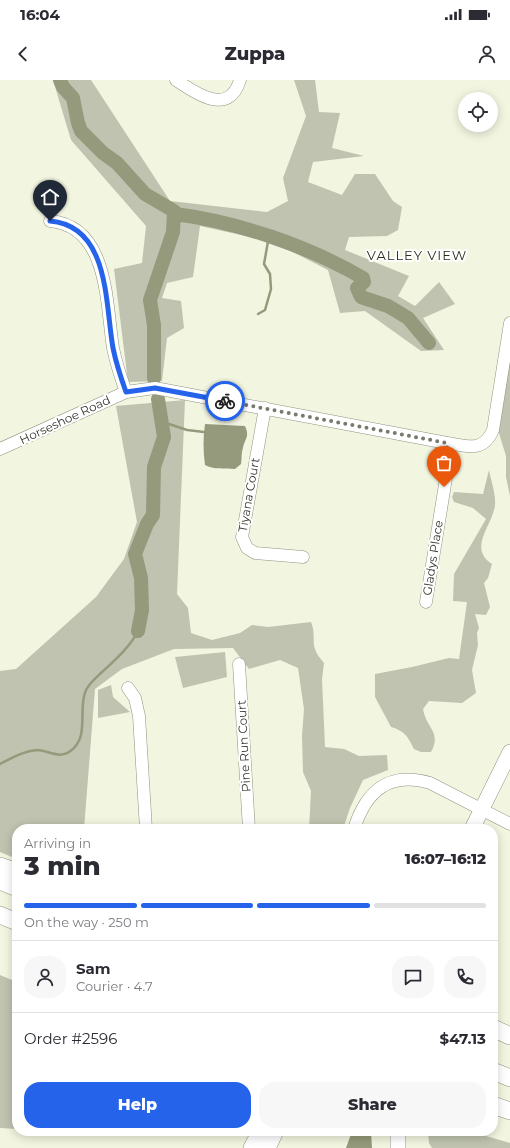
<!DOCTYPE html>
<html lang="en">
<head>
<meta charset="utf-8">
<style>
	:root { --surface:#fff; --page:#f7f7f7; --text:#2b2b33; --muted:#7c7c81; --line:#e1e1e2; --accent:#2563eb }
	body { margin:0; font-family:Montserrat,sans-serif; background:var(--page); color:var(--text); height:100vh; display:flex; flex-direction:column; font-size:15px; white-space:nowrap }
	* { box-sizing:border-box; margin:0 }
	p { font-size:13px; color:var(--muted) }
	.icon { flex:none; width:22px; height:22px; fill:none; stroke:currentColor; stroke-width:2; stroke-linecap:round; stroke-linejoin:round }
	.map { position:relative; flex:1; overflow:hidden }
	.details { position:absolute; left:12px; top:744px; width:486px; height:312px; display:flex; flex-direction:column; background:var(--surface); border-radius:16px; box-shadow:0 2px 10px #0003 }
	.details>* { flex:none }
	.fabs { position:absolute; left:458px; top:12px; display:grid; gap:8px }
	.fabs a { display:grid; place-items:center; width:40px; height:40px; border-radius:50%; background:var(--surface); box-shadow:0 2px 10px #0003; font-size:20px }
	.pin { position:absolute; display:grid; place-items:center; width:34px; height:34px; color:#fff; margin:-41px -17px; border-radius:50% 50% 50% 0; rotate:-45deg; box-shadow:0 0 4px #0007 }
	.pin .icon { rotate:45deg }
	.courier { position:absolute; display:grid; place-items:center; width:40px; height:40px; margin:-20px; border:3px solid #2563eb; border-radius:50%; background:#fff; color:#222; box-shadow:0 1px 5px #0007 }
	.headline em { font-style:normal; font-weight:800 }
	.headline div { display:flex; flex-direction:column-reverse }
	.headline { display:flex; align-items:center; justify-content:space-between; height:68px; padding:0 12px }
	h1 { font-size:26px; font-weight:800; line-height:30px }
	.bar { display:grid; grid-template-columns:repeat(4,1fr); gap:6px 4px; align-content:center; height:48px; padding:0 12px }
	.bar i { height:5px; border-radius:3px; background:var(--line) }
	.bar .current { background:var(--accent) }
	.bar p { grid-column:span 4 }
	.line { display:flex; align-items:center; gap:10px; padding:0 12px; border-top:1px solid var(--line) }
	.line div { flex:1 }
	.round { display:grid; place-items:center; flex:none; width:42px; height:42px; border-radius:16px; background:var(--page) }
	.button { display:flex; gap:8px; margin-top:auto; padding:8px 12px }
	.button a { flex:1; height:46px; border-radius:16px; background:var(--accent); color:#fff; font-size:16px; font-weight:800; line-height:46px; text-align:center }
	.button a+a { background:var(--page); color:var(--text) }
	.status { display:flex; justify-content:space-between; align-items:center; height:28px; padding:0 20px; background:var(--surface); direction:ltr }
	.status svg { height:11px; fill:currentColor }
	header { display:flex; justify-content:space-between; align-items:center; height:52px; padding:0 12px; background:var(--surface); font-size:18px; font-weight:800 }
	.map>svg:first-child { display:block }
</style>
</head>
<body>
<div class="status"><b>16:04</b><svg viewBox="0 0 49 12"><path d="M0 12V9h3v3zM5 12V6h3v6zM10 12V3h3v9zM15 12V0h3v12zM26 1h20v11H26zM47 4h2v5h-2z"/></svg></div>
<header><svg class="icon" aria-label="back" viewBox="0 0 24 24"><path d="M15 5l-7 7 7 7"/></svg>Zuppa<svg class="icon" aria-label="person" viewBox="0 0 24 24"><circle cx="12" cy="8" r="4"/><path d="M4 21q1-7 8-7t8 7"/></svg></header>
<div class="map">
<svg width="510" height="1068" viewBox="0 0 510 1068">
	<rect width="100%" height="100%" fill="#f2f6e0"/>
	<g fill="#bfc3af">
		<path d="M 53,0 L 91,0 L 170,121 L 267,132 L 288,121 L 283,98 L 306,36 L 294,0 L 315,0 L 319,32 L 340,33 L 332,68 L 364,76 L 313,82 L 308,102 L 342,115 L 355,94 L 375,94 L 393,121 L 402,127 L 398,150 L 387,156 L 349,157 L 345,170 L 409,196 L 398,216 L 415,226 L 439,202 L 455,224 L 423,238 L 444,270 L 421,271 L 365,231 L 340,233 L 328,190 L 273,162 L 200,146 L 193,197 L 167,203 L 162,218 L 181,221 L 184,248 L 167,258 L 162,301 L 128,302 L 114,189 L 142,183 L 146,146 L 71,60 Z"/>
		<path d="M 510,272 L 510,416 L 506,397 L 506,376 L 498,350 Z"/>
		<path d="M 185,320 L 177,514 L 188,528 L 191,553 L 212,560 L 240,553 L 252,545 L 268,547 L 311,542 C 318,560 307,564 324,583 L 322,599 L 325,667 L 344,669 L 359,676 L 387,675 L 388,690 L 363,700 L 350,728 L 343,749 L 309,749 L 311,711 L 303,692 L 302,656 L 304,629 L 298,588 L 280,580 L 249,589 L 233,568 L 174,569 L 122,589 L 95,609 L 84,749 L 17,749 L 17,779 L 0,772 L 0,591 L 16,589 L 96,517 L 124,479 L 137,442 L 116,326 Z"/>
		<path d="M 489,390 C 491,401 496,414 495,425 C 493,445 467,468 492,484 L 488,498 L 484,503 L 490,527 L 486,535 L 475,534 L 479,548 L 477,553 L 478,565 L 472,590 L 476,613 L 462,623 L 429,621 L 423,629 C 426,648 442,652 431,672 L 421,672 L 414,669 C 408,657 405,651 391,647 L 375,617 L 375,594 L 412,587 L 449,578 L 459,579 L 467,522 L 453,521 L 454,494 L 486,439 L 473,428 L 454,422 L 452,417 L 454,412 L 483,414 Z"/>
		<path d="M 225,572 L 227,597 L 183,608 L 175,577 Z"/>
		<path d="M 111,605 L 113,617 L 130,632 L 98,638 L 98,610 Z"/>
		<path d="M 0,895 L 17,902 L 17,1049 L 0,1048 Z"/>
		<path d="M 428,1051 L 469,1051 L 510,1063 L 510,1068 L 432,1068 L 429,1063 Z"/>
	</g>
	<g fill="#949a7b">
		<path d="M 205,344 L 245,346 C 250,357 245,358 243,368 C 241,373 242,379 241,384 L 235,389 C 225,388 213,390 205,385 C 203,371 203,357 205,344 Z"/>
		<path d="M 354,1051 L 371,1051 L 372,1068 L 346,1068 L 351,1054 Z"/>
	</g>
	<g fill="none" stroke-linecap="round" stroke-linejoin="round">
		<g stroke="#949a7b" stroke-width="2.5">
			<path d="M 258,234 L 265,230 L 271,209 L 270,194 L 264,184 L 269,156"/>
			<path d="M 163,344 L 169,344 L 187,350 L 204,352"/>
			<path d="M 0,684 C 12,678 23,671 37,670 C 47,670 59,679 69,672 C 91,658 77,629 86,610 C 90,602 96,598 102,592 C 115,580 130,567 138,551"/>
		</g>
		<g stroke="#949a7b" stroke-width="14">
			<path d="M 60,0 L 63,7 L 73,18 L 78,43 L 81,51 L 103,73 L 117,83 L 145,114 L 174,131 L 173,152 L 150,220 L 154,245 L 154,298"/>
			<path d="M 175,134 C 238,142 308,166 363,198 L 364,202 L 357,208 L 361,217 L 388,226 L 408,238 L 429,263"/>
			<path d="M 138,551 L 142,530 L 141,498 L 135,474 L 147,444 L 153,435 L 154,387 L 164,357 L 158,319"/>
		</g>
		<defs>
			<g id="minor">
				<path d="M 176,0 C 195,13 229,37 240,0"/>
				<path d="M 50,141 C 109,146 106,224 113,268 C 116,283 121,298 126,312"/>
				<path d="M 265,328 L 242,457 L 247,468 L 255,473 L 303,477"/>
				<path d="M 0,369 L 126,312 L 155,308 L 447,363 C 467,366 483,373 493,350 L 510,243"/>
				<path d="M 426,522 L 447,392 L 447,363"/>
				<path d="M 239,584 L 249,749"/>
				<path d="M 128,608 L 135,618 L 139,636 L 146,749"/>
				<path d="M 354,749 C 366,711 389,691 430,703 L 510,744"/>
			</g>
			<g id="major">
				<path d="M 472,749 L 510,672"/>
				<path d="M 398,1068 L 398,1051"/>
			</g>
			<g id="highway">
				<path d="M 0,786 L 17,792"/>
				<path d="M 0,801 L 17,808"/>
				<path d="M 0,835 L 17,842"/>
				<path d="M 493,948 L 510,956"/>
				<path d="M 493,991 L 510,998"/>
				<path d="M 493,1025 L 510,1031"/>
				<path d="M 252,1068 L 261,1051"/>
				<path d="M 267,1068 L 275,1051"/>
			</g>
		</defs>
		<use href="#minor" stroke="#8f937e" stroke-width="13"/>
		<use href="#major" stroke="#8f937e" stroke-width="16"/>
		<use href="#highway" stroke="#8f937e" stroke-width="18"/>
		<use href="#minor" stroke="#fff" stroke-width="12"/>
		<use href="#major" stroke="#fff" stroke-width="15"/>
		<use href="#highway" stroke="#fff" stroke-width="17"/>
	</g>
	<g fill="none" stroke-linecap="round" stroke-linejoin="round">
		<path stroke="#787a6e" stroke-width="4" stroke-dasharray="0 7.2" d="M 225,321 L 447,363 L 447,392 L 444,407"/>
		<path stroke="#2563eb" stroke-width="5" d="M 50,141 C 110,146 105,224 113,268 C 116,283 121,298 126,312 L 155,308 L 225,321"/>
	</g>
	<g text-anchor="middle" stroke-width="4" stroke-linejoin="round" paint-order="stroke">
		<g font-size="12" fill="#373830" stroke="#fff">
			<text transform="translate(65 340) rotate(-25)" y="4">Horseshoe Road</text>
			<text transform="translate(249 415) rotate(-80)" y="4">Tiyana Court</text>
			<text transform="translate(433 478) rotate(-81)" y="4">Gladys Place</text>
			<text transform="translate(244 666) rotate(-93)" y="4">Pine Run Court</text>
		</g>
		<g font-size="13" letter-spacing="1" fill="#2a2d1c" stroke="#fff">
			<text x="417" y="180">VALLEY VIEW</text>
		</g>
	</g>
</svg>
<div class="fabs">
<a><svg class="icon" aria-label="locate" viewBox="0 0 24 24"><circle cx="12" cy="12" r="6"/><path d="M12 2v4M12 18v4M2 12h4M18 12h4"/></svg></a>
</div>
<div class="pin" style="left:444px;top:407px;background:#ea580c"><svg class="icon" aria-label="bag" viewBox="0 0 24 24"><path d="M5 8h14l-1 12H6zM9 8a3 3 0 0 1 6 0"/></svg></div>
<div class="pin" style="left:50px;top:141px;background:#1f2937"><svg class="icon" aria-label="home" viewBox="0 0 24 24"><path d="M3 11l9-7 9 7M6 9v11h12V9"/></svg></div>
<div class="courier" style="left:225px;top:321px"><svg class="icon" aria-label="bike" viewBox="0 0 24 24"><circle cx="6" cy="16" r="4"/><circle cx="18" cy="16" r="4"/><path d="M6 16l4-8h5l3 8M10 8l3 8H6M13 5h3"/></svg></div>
<section class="details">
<div class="headline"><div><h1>3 min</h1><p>Arriving in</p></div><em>16:07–16:12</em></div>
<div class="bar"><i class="current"></i><i class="current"></i><i class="current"></i><i></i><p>On the way · 250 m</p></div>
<div class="line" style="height:72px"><a class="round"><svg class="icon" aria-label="person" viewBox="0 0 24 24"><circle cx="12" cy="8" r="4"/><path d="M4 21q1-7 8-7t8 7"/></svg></a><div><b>Sam</b><p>Courier · 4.7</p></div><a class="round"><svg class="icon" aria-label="chat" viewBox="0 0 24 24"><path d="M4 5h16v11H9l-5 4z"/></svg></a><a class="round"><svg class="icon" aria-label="phone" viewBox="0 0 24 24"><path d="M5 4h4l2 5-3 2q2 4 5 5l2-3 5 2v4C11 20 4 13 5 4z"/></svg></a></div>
<div class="line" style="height:52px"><div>Order #2596</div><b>$47.13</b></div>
<div class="button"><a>Help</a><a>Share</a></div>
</section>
</div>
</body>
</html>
